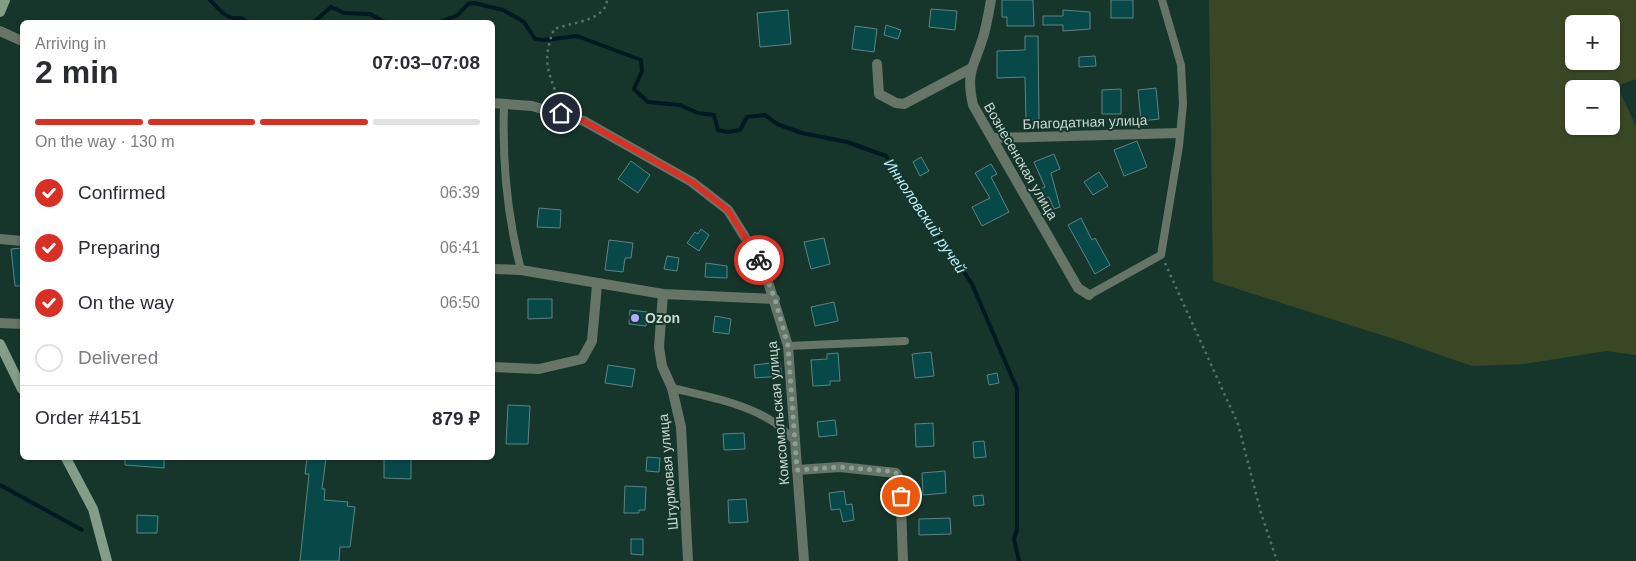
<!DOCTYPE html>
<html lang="en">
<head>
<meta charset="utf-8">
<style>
	:root { --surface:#fff; --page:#f7f7f7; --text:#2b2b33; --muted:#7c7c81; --line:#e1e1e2; --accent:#d93025 }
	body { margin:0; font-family:Arial,sans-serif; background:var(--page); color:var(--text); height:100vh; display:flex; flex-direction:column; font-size:19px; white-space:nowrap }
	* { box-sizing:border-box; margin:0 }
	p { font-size:16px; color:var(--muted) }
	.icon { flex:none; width:28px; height:28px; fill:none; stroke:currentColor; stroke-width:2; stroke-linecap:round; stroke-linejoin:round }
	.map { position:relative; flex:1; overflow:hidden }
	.side { position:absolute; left:20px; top:20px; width:475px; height:440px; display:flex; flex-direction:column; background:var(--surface); border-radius:8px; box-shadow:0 1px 4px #0004 }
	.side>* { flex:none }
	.fabs { position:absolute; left:1565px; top:15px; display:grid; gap:10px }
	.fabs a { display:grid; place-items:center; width:55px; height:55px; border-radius:8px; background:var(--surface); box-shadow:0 1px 4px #0004; font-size:25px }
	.pin { position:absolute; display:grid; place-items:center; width:42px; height:42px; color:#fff; margin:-21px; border:2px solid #fff; border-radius:50%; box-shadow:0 1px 5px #0007 }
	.courier { position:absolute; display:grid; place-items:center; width:50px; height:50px; margin:-25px; border:4px solid #d93025; border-radius:50%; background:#fff; color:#222; box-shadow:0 1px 6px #0007 }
	.overview em { font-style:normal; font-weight:800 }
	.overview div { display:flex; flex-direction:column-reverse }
	.overview { display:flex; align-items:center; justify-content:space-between; height:85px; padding:0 15px }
	h1 { font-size:32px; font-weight:800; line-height:38px }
	.bar { display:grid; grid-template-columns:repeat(4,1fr); gap:8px 5px; align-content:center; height:60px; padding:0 15px }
	.bar i { height:6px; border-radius:4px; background:var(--line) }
	.bar .selected { background:var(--accent) }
	.bar p { grid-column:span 4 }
	.line { display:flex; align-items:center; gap:12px; padding:0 15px; border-top:1px solid var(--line) }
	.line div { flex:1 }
	ol { padding:0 15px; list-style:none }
	li { display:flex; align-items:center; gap:15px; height:55px }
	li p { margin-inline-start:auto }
	li .icon { padding:5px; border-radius:50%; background:var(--accent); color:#fff; stroke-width:4 }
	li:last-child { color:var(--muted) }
	li i { width:28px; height:28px; border:2px solid var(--line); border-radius:50% }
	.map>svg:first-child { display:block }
</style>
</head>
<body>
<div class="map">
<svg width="1636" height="561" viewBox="0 0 1636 561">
	<rect width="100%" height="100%" fill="#16362c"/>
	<path fill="#3a4725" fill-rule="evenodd" d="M 1209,0 L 1636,0 L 1636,79 L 1617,86 L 1636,126 L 1636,355 L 1606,351 L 1524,364 L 1472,366 L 1397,340 L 1213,281 ZM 1574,24 L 1611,24 L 1611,61 L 1574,61 ZM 1574,89 L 1611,89 L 1611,126 L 1574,126 Z"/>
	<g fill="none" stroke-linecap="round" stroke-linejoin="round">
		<g stroke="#001920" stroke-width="4">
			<path d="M 210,0 C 220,10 226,20 241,18 L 247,22"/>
			<path d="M 314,22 L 331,7 L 344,13 L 370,14 L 385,22"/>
			<path d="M 440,22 L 458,15 L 468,4 L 474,3 L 503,10 L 514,16 L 524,22 L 535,39 L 545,40 L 577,36 L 641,60 L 642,71 L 634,89 L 648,102 L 680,105 L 698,113 L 714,115 L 718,130 L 728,132 L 740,130 L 747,117 L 765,115 L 777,124 L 802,133 L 847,142 L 886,156 L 972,284 L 1017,389 L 1017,530 L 1014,539 L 1019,561"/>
			<path d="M 0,485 L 82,530"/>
		</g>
	</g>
	<g fill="#064948" stroke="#5e8382">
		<path d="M 1002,0 L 1033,0 L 1034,26 L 1007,26 L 1007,17 L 1002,17 Z"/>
		<rect x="1111" y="0" width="22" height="18"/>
		<path d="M 931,9 L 957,11 L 955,30 L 929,27 Z"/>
		<path d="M 788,10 L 791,44 L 760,47 L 757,13 Z"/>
		<path d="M 1063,10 L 1090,12 L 1090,29 L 1063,31 L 1063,25 L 1043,25 L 1043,16 L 1063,16 Z"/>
		<path d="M 886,25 L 901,30 L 898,39 L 884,35 Z"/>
		<path d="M 855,26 L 877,29 L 874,52 L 852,49 Z"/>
		<path d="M 1025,36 L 1038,36 L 1039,120 L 1026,120 L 1025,77 L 997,78 L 997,51 L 1025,50 Z"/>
		<path d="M 1095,56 L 1096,66 L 1079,67 L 1079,57 Z"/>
		<path d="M 1156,88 L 1159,119 L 1141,121 L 1138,90 Z"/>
		<path d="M 1121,89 L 1121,114 L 1102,114 L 1102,90 Z"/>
		<path d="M 1137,141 L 1147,167 L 1124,176 L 1114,150 Z"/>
		<path d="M 1054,154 L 1060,169 L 1051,173 L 1060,207 L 1054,209 L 1049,197 L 1043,199 L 1040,189 L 1045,187 L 1034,162 Z"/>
		<path d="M 921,157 L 929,171 L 920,176 L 913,162 Z"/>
		<path d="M 631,161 L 650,175 L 638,193 L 618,179 Z"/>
		<path d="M 991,164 L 997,174 L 991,177 L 1009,212 L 982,226 L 972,207 L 990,198 L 975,173 Z"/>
		<path d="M 1099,172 L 1108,186 L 1093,195 L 1084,182 Z"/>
		<path d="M 539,208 L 561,210 L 560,228 L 537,227 Z"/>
		<path d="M 1081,218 L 1092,240 L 1095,238 L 1110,265 L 1095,274 L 1068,225 Z"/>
		<path d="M 701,229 L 709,235 L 699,251 L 687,243 L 695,232 L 698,234 Z"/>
		<path d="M 824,238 L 830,264 L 811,269 L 804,242 Z"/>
		<path d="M 609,240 L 633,243 L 631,258 L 625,258 L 623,272 L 605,270 Z"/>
		<path d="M 22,248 L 22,286 L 15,286 L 11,249 Z"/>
		<path d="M 667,256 L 679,258 L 677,271 L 664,269 Z"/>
		<path d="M 706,263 L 727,266 L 727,278 L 705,277 Z"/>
		<path d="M 528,299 L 552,299 L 552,318 L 528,319 Z"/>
		<path d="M 834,302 L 838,321 L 815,326 L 811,307 Z"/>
		<path d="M 630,310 L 647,312 L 646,326 L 629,324 Z"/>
		<path d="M 715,316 L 731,319 L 729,334 L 713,332 Z"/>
		<path d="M 931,352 L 934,376 L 915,378 L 912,354 Z"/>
		<path d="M 838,353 L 840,381 L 830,381 L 830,385 L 813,386 L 811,360 L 827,359 L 827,354 Z"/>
		<path d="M 780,362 L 782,376 L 755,378 L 754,365 Z"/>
		<path d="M 608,365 L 635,369 L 632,387 L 605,383 Z"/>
		<path d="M 997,373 L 999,383 L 989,385 L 987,375 Z"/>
		<path d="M 508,405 L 530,406 L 528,444 L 506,444 Z"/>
		<path d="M 835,420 L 837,435 L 819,437 L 817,422 Z"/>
		<path d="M 933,423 L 934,446 L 916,447 L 915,424 Z"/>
		<path d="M 744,433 L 745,449 L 724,450 L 723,434 Z"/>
		<path d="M 984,441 L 986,457 L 974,458 L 973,442 Z"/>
		<path d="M 647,457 L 660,458 L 659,472 L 646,471 Z"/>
		<path d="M 125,458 L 164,458 L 164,468 L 125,465 Z"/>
		<path d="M 307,458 L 326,458 L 322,489 L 325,489 L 324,500 L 348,502 L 347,506 L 355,507 L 350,547 L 340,547 L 339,561 L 300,561 L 309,474 L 305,474 Z"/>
		<path d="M 384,458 L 411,458 L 411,479 L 384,478 Z"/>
		<path d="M 945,471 L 946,493 L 923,495 L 922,473 Z"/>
		<path d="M 625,486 L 646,487 L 645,510 L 639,510 L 639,513 L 624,513 Z"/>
		<path d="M 844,491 L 846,505 L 852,504 L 854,520 L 843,522 L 840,509 L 831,510 L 829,493 Z"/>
		<path d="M 983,495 L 984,505 L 974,506 L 973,496 Z"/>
		<path d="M 746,499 L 748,522 L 729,523 L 728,500 Z"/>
		<path d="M 137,515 L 158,516 L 157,533 L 137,533 Z"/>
		<path d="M 950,518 L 951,534 L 919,535 L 919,519 Z"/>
		<path d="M 631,539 L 643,539 L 643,555 L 631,554 Z"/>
	</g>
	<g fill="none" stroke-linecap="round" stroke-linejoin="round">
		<g stroke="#567168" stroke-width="2.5" stroke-dasharray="2.5 4" stroke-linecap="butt">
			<path d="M 559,102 C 549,71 541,63 554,29 C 569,23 606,21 607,0"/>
			<path d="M 1165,263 L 1238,424 L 1261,513 L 1277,561"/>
		</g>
		<g stroke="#667568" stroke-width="8">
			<path d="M 504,105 C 502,162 507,215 521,270"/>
			<path d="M 1089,295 L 1161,255 L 1179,146 L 1183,104 L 1181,65 L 1162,0"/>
			<path d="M 788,346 L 905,341"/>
			<path d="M 672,388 C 705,396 746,403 775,423 C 782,428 788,435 795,441"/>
		</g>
		<g stroke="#667568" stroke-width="10">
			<path d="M 991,0 C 989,11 987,23 984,34 C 975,66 965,70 973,105 L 1078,288 L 1089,295"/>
			<path d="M 0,31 L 22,41"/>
			<path d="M 877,64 L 879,94 L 896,103 L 904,104 L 970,69"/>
			<path d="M 492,103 L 532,106 L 584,121 L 692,182 L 728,210 L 763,266 L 788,346 L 804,561"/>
			<path d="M 993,138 L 1179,133"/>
			<path d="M 0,239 L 22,241"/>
			<path d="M 492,269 L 521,270 L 663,294 L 775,299"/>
			<path d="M 663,294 L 659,347 L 662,366 L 672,388 L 681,427 L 688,561"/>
			<path d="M 0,323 L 22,324"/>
			<path d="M 492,367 L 539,369 L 582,359 L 592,341 L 597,285"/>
			<path d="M 797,470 L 840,467 L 896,473 L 900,479 L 903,561"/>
		</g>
		<g stroke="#849d88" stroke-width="10">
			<path d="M 0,12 L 5,0"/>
			<path d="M 0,344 L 22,389"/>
			<path d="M 66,458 L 93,509 L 107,561"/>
		</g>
	</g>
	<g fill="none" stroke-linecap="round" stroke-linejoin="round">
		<path stroke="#8aa199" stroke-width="5" stroke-dasharray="0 9" d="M 759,260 L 775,299 L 788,346 L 797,470 L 840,467 L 889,471 L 896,473 L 900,479 L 901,496"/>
		<path stroke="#d93025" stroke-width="6" d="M 561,113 L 584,121 L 692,182 L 728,210 L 759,260"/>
	</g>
	<circle fill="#b0aefa" stroke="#16362c" stroke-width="2" cx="635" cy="318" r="5"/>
	<g text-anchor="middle" stroke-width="4" stroke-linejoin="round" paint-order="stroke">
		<g font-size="14" fill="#c8dad3" stroke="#16362c">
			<text transform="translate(1085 122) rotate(-2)" y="5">Благодатная улица</text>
			<text transform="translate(1021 161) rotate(60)" y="5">Вознесенская улица</text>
			<text transform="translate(778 413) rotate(-95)" y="5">Комсомольская улица</text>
			<text transform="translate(668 472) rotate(-95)" y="5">Штурмовая улица</text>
		</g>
		<g font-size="14" font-weight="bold" fill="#c8dad3" stroke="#16362c" text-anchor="start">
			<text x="645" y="323">Ozon</text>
		</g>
		<g font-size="15" font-style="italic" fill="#bceefc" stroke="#16362c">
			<text transform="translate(925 216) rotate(56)" y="5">Инноловский ручей</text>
		</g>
	</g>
</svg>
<div class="fabs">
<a>+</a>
<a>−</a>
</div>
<div class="pin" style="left:901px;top:496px;background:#ea580c"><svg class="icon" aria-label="bag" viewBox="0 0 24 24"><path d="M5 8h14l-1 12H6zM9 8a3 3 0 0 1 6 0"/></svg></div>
<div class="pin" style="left:561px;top:113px;background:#1f2937"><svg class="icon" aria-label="home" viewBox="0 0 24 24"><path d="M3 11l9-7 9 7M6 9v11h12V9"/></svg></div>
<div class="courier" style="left:759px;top:260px"><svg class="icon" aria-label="bike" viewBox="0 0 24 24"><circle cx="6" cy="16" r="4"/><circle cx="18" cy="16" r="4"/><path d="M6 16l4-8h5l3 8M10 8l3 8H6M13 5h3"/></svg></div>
<section class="side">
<div class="overview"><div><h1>2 min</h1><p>Arriving in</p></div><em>07:03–07:08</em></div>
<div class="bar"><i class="selected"></i><i class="selected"></i><i class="selected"></i><i></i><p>On the way · 130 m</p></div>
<ol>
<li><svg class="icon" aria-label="check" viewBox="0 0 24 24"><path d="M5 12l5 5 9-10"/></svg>Confirmed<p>06:39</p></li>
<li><svg class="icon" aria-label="check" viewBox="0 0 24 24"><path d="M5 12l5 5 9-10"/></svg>Preparing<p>06:41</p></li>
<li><svg class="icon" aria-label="check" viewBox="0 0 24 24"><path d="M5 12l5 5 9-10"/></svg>On the way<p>06:50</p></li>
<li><i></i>Delivered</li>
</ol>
<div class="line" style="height:65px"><div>Order #4151</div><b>879 ₽</b></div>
</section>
</div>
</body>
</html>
